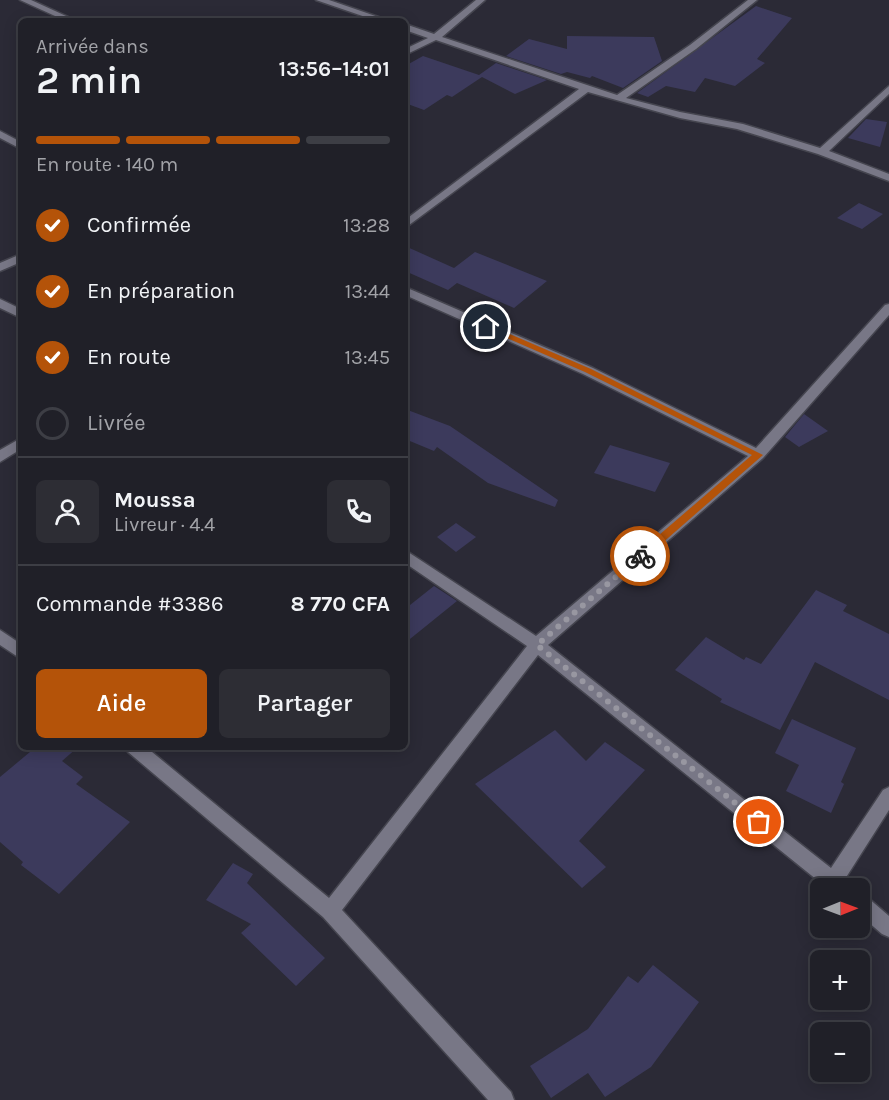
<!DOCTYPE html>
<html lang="fr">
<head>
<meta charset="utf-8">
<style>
	:root { --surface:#202028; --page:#2d2d34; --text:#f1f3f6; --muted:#a2a3a8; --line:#3d3e45; --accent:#b45309 }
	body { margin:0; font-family:Karla,sans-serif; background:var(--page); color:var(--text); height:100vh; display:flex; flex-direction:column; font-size:22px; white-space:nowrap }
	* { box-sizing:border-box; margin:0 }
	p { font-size:20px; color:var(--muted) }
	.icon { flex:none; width:33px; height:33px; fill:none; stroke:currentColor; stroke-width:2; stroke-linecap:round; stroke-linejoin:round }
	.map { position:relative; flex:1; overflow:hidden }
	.drawer { position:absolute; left:18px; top:18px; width:390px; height:732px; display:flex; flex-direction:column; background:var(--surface); border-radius:9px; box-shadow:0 3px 15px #0003,0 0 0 2px var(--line) }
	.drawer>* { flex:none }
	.needle { width:39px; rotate:89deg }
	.buttons { position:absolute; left:810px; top:878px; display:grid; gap:12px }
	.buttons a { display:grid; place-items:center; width:60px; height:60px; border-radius:9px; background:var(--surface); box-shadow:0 3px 15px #0003,0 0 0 2px var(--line); font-size:30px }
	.pin { position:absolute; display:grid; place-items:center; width:51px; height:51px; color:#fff; margin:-26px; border:3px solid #fff; border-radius:50%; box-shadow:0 2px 6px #0007 }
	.courier { position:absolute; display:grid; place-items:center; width:60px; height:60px; margin:-30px; border:4px solid #b45309; border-radius:50%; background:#fff; color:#222; box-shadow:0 2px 8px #0007 }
	.overview em { font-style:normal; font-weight:600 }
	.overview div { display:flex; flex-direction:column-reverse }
	.overview { display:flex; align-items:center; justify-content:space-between; height:102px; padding:0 18px }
	h1 { font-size:39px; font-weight:600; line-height:45px }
	.bar { display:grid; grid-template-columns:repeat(4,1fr); gap:9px 6px; align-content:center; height:72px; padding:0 18px }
	.bar i { height:8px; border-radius:4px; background:var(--line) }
	.bar .on { background:var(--accent) }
	.bar p { grid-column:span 4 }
	.line { display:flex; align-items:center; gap:15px; padding:0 18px; border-top:2px solid var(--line) }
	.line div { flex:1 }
	.round { display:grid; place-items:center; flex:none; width:63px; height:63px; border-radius:9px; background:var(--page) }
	ol { padding:0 18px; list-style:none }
	li { display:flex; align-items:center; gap:18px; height:66px }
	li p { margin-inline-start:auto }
	li .icon { padding:6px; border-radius:50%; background:var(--accent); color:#fff; stroke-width:4 }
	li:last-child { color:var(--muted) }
	li i { width:33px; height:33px; border:3px solid var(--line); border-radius:50% }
	.primary-button { display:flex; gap:12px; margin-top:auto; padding:12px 18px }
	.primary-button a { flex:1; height:69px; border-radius:9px; background:var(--accent); color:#fff; font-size:24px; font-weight:600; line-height:69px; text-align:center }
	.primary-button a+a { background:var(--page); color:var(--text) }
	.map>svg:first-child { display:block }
</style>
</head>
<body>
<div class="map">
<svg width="889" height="1100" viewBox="0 0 889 1100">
	<rect width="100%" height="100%" fill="#2b2a36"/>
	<g fill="#3c3a5c">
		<path d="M 756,6 L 792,18 L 757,59 L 765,63 L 735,86 L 705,78 L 695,92 L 666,86 L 648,97 L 637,93 Z"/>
		<path d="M 567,36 L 654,37 L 662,61 L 623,88 L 592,76 L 590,78 L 567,72 L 561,74 L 506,56 L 529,39 L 567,49 Z"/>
		<path d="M 423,56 L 479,75 L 496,63 L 547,80 L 515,94 L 482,77 L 452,97 L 447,95 L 424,110 L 405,103 L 405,66 Z"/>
		<path d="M 866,119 L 887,122 L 880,147 L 848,138 Z"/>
		<path d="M 859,203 L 883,214 L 862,229 L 837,218 Z"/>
		<path d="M 405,246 L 454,268 L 475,252 L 547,281 L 514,308 L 457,283 L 448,290 L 405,271 Z"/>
		<path d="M 405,409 L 450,426 L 558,500 L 555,507 L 488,483 L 437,447 L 434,451 L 405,439 Z"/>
		<path d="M 804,414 L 828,431 L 799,447 L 785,437 Z"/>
		<path d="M 610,445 L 670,463 L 655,492 L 594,473 Z"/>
		<path d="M 456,523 L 476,537 L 456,552 L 437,537 Z"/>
		<path d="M 434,586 L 457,601 L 405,643 L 405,609 Z"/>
		<path d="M 816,590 L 847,605 L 843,611 L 889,634 L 889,700 L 815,662 L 780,730 L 720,702 L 722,699 L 675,670 L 706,637 L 744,660 L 746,657 L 761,664 Z"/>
		<path d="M 792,719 L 856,748 L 841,782 L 844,784 L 831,813 L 786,791 L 799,765 L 775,753 Z"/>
		<path d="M 555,730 L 586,761 L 605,742 L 645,770 L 579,841 L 606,867 L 582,888 L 475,784 Z"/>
		<path d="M 36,747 L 78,747 L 62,761 L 83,777 L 76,784 L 130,822 L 59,894 L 21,865 L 23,862 L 0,842 L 0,777 Z"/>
		<path d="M 233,863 L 253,874 L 247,883 L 325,958 L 296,986 L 241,933 L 251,924 L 206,900 Z"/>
		<path d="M 653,965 L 699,1002 L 651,1067 L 605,1097 L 588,1073 L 551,1098 L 530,1066 L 588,1029 L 628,976 L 638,983 Z"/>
	</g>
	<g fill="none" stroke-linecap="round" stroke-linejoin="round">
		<defs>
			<g id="minor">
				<path d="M 20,0 L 31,0 L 77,21 L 66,21 Z"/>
				<path d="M 316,0 L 329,0 L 390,21 L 377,21 Z"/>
				<path d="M 476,0 L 485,0 L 442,37 L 617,95 L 690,45 L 748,0 L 757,0 L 696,49 L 626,98 L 680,112 L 743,124 L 820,148 L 889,86 L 889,94 L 829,151 L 889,174 L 889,181 L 818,154 L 737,129 L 680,118 L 588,92 L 405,228 L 405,220 L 579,89 L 436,40 L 405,55 L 405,49 L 428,38 L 405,30 L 405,24 L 434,34 Z"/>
				<path d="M 0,131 L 21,142 L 21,149 L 0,138 Z"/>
				<path d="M 21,254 L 21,262 L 0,271 L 0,263 Z"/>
				<path d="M 405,287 L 593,368 L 756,448 L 885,305 L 889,304 L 889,315 L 763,458 L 548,645 L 831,868 L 883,790 L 889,787 L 889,810 L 845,879 L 851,888 L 827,888 L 538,655 L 342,910 L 511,1092 L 514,1100 L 488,1100 L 323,917 L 128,752 L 125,747 L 146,747 L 329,898 L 527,646 L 405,563 L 405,550 L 536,636 L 748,456 L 583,374 L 405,295 Z"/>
				<path d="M 0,299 L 21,309 L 21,318 L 0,308 Z"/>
				<path d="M 21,438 L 21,449 L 0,462 L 0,450 Z"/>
				<path d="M 0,630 L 21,644 L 21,659 L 0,645 Z"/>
				<path d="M 860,894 L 867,897 L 889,916 L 889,937 L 882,934 L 860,915 Z"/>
			</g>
		</defs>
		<use href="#minor" stroke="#45454f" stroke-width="3"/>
		<use href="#minor" fill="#787786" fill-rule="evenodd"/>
	</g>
	<path fill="#b45309" d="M 484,325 L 489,325 L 591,369 L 763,455 L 644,559 L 637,559 L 637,554 L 752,455 L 585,372 L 484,328 Z"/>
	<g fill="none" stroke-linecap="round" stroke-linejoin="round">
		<path stroke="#9897a1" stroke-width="6" stroke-dasharray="0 10.8" d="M 640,556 L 537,645 L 759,822"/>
	</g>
</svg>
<div class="buttons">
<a><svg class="needle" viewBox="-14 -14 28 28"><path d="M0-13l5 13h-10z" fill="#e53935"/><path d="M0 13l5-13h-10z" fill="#a2a3a8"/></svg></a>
<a>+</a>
<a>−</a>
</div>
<div class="pin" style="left:759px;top:822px;background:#ea580c"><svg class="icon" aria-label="bag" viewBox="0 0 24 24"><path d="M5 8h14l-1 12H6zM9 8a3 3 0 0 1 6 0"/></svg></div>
<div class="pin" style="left:486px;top:327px;background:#1f2937"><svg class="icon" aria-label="home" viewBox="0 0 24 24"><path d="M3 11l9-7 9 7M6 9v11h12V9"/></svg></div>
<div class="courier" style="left:640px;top:556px"><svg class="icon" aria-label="bike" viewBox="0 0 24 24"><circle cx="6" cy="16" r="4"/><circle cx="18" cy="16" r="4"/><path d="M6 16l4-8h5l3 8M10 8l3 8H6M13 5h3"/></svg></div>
<section class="drawer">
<div class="overview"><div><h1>2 min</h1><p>Arrivée dans</p></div><em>13:56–14:01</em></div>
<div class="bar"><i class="on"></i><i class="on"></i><i class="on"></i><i></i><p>En route · 140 m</p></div>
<ol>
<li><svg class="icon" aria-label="check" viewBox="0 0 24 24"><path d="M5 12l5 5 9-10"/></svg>Confirmée<p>13:28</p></li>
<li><svg class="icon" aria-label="check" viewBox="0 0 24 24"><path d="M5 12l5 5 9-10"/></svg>En préparation<p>13:44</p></li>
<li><svg class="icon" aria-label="check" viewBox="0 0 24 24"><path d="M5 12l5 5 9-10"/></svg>En route<p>13:45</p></li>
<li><i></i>Livrée</li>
</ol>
<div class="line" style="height:108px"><a class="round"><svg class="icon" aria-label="person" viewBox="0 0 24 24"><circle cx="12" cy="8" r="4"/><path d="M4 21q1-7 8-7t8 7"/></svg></a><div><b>Moussa</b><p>Livreur · 4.4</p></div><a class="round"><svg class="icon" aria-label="phone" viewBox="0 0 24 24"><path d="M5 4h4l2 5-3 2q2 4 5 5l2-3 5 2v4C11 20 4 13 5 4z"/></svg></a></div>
<div class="line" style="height:78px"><div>Commande #3386</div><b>8 770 CFA</b></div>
<div class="primary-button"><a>Aide</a><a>Partager</a></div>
</section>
</div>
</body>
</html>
